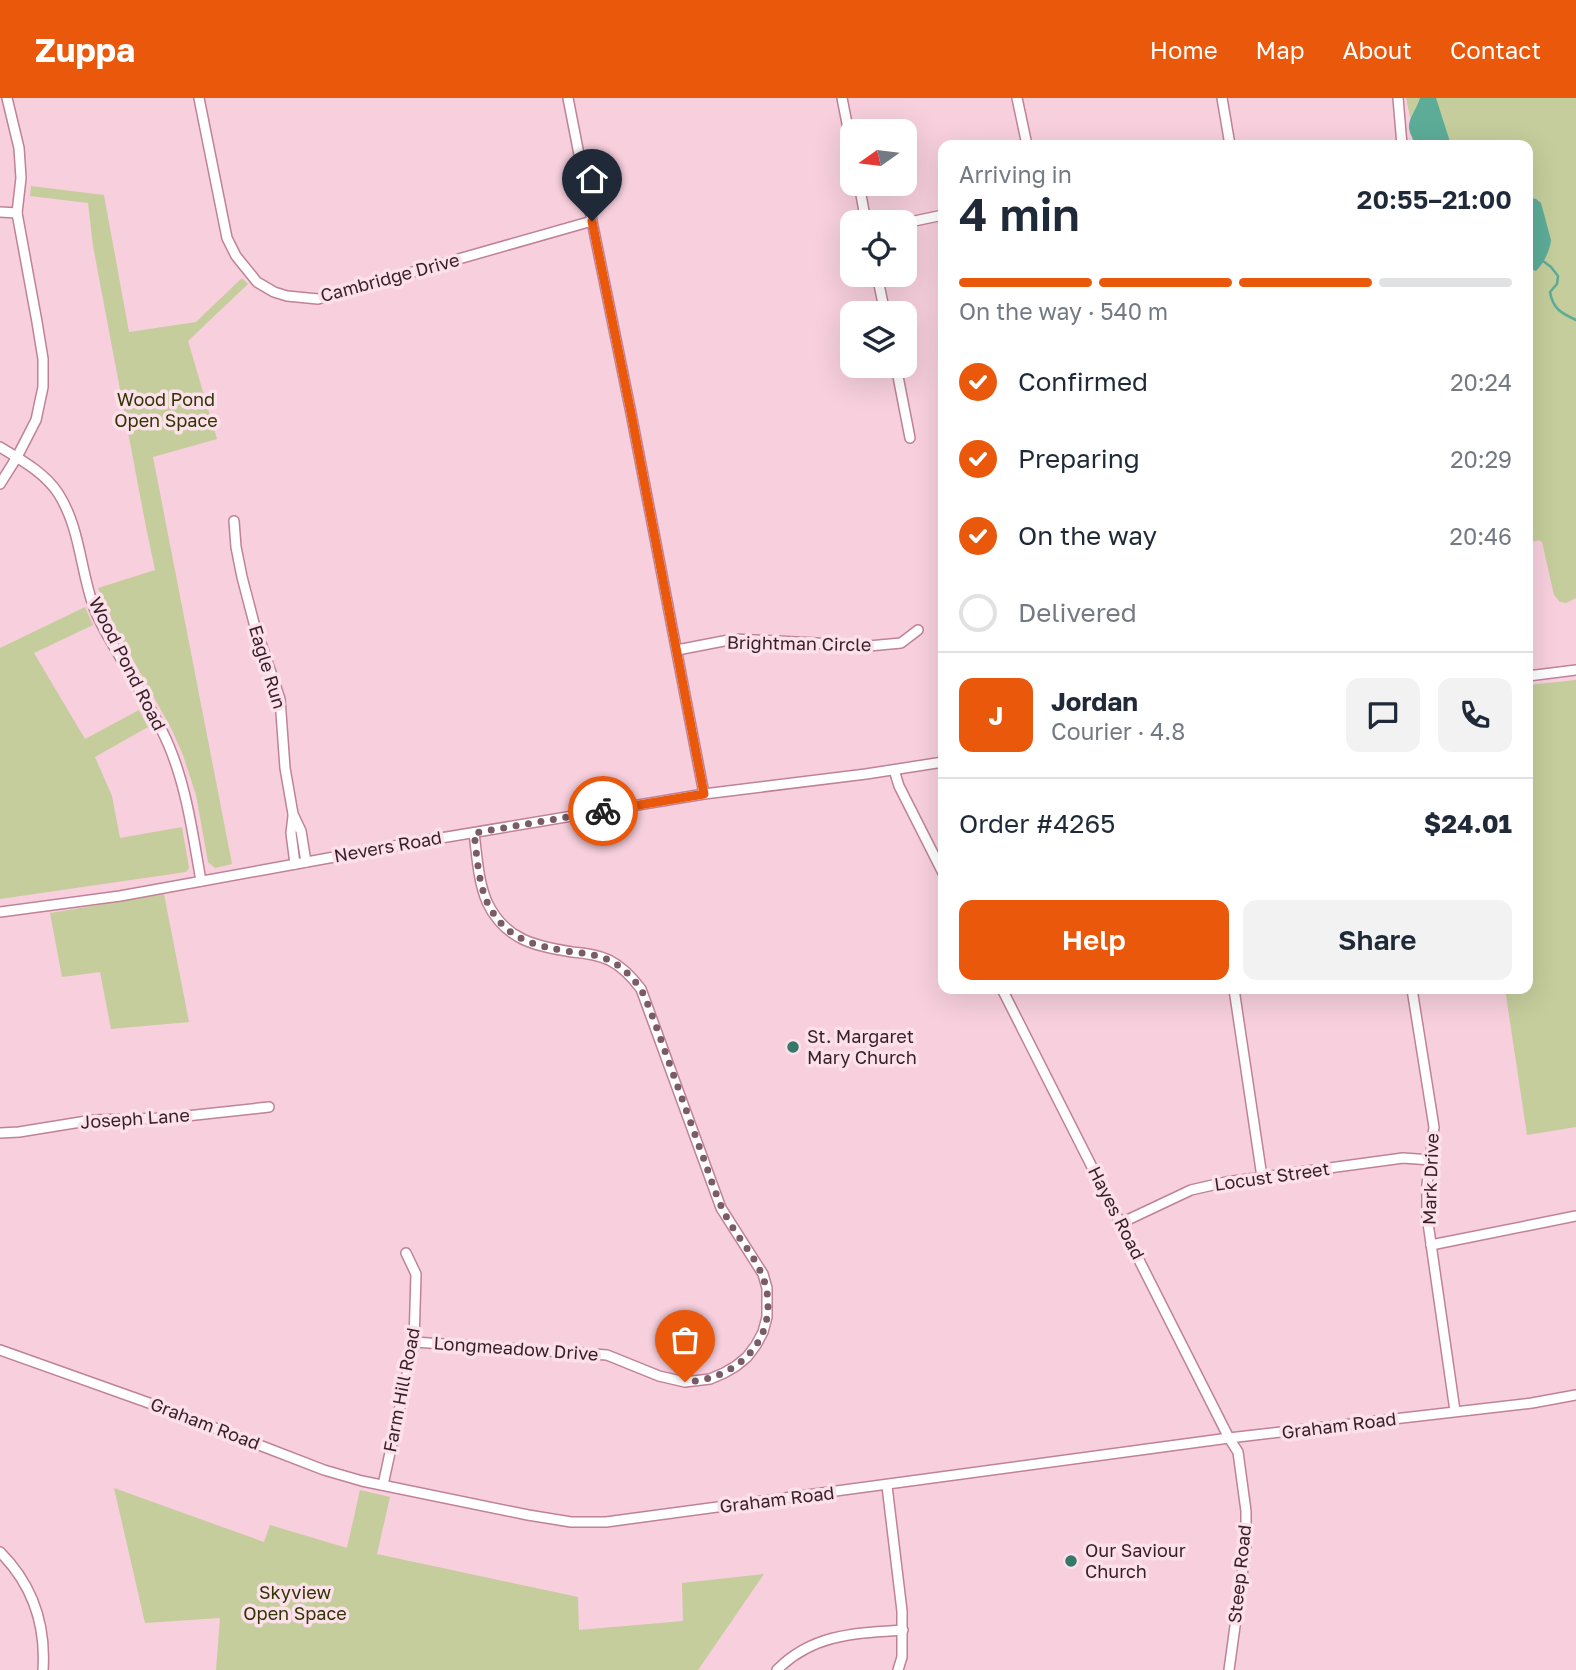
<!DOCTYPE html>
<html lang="en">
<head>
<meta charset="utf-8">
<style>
	:root { --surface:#fff; --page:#f2f2f3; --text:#1f2937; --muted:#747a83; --line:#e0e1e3; --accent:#ea580c }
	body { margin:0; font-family:"Golos Text",sans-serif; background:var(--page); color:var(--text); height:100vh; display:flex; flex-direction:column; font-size:26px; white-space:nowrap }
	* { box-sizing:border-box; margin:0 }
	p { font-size:23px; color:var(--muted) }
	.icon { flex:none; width:38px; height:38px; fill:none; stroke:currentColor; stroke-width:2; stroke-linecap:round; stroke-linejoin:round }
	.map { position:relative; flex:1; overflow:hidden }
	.details { position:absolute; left:938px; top:42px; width:595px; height:854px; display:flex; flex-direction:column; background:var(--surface); border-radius:14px; box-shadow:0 7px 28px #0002 }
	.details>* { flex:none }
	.needle { width:46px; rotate:256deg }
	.fabs { position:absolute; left:840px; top:21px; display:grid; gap:14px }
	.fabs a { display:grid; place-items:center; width:77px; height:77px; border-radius:14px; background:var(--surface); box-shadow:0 7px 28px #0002; font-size:35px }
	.pin { position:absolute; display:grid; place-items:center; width:60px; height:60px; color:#fff; margin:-72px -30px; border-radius:50% 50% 50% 0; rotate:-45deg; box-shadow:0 0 7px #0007 }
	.pin .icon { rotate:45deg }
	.courier { position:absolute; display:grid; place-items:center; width:70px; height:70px; margin:-35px; border:5px solid #ea580c; border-radius:50%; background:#fff; color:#222; box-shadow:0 2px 9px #0007 }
	.summary em { font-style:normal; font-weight:600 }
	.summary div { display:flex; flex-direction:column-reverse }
	.summary { display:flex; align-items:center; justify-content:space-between; height:119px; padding:0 21px }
	h1 { font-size:46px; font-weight:600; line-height:52px }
	.bar { display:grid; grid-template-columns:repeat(4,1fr); gap:10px 7px; align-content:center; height:84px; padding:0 21px }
	.bar i { height:9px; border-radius:5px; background:var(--line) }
	.bar .active { background:var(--accent) }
	.bar p { grid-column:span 4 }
	.line { display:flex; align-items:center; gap:18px; padding:0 21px; border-top:2px solid var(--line) }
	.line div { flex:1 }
	.round { display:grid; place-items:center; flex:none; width:74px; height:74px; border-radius:14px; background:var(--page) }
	ol { padding:0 21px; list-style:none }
	li { display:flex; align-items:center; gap:21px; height:77px }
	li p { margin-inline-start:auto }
	li .icon { padding:7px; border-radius:50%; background:var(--accent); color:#fff; stroke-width:4 }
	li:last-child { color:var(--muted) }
	li i { width:38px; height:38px; border:4px solid var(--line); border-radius:50% }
	.cta { display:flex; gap:14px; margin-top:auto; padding:14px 21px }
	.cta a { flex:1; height:80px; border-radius:14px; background:var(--accent); color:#fff; font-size:28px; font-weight:600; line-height:80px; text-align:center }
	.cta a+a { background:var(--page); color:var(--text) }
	header { display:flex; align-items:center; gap:42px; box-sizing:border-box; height:98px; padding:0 35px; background:var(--accent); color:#fff }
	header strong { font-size:33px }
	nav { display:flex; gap:38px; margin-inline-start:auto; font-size:24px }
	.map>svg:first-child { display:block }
</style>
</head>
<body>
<header>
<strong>Zuppa</strong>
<nav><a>Home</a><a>Map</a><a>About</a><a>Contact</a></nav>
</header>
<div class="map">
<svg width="1576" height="1572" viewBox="0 0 1576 1572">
	<rect width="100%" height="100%" fill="#f7cfdd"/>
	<g fill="#c5cd9c">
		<path d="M 1406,0 L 1576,0 L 1576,500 L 1566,505 L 1560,504 L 1554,497 L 1542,444 L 1539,442 L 1528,445 L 1528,47 L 1412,47 L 1412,28 Z"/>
		<path d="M 31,88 L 104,97 L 129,234 L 196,224 L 242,180 L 248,186 L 188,243 L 217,341 L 153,359 L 232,766 L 215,770 L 208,764 L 196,697 L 183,657 L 172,632 L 116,531 L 98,490 L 155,472 L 145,424 L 93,148 L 88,105 L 30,98 Z"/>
		<path d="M 85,509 L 93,527 L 34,555 L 85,641 L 139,612 L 148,629 L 95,659 L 112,698 L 120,740 L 182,729 L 189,770 L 186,774 L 0,801 L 0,550 Z"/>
		<path d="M 1576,582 L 1576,1029 L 1527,1037 L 1505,891 L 1528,891 L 1528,587 Z"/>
		<path d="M 164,796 L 189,924 L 111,931 L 100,874 L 62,879 L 50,815 Z"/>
		<path d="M 114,1390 L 264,1444 L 270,1427 L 347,1450 L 360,1392 L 390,1399 L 377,1456 L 578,1499 L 579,1532 L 683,1523 L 682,1485 L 764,1476 L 698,1572 L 216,1572 L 220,1520 L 145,1525 Z"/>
	</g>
	<g fill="#5cac98">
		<path d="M 1420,0 L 1436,0 L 1451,47 L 1417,47 C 1401,25 1413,21 1420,0 Z"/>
		<path d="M 1528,99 L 1536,101 L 1541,105 L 1551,142 C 1550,153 1543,166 1536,173 L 1530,171 L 1528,168 Z"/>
	</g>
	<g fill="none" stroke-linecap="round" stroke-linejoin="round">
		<path stroke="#5cac98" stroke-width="2.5" d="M 1543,163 L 1551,169 L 1558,178 L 1557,186 L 1550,194 C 1553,211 1561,215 1576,222"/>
		<defs>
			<g id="minor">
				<path d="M 199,0 L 227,140 L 236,158 L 257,184 L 274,194 L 287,198 L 318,201 L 592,123"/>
				<path d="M 568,0 L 592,123 L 631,315 L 704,696"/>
				<path d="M 842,0 L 852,51"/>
				<path d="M 1017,0 L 1027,47"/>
				<path d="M 1222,0 L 1230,47"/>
				<path d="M 1398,0 L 1402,47"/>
				<path d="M 859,86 L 866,124"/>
				<path d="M 0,114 L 17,115"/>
				<path d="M 905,125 L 943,117"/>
				<path d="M 877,177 L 885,215"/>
				<path d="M 896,268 L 910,340"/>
				<path d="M 0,349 C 21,362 44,374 58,395 C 80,429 80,470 93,507 C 99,525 111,543 120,559 C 137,588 156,617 169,648 C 187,691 193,738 201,783"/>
				<path d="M 0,386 L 17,359 L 36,322 L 43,289 L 43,261 L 37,224 L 17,115 L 21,80 L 19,50 L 7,0"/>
				<path d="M 234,423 L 236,449 L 242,479 L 254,525 L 280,601 L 285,670 L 293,716 L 301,733 L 306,764"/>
				<path d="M 677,552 L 734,541 L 816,545 L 858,549 L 901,545 L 918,532"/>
				<path d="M 1528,578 L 1576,572"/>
				<path d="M 894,672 L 899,688 L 943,775"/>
				<path d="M 293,718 L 291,735 L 295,766"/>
				<path d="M 0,814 L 120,798 L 411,745 L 704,696 L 866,676 L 943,664"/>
				<path d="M 1002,891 L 1229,1340 L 1238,1354 L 1246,1413 L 1246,1448 L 1229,1572"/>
				<path d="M 1234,891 L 1262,1079"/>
				<path d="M 1412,891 L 1434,1029 L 1427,1087 L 1427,1118 L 1455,1313"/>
				<path d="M 0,1035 L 19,1034 L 93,1022 L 168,1020 L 269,1009"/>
				<path d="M 1121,1125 L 1191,1092 L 1226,1084 L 1403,1060 L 1431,1062"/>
				<path d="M 1431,1147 L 1576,1118"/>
				<path d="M 414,1244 L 607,1257 L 659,1278 L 685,1284 L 710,1281 L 724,1275 L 736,1268 L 747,1259 L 756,1247 L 763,1234 L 767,1219 L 767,1190 L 763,1176 L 721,1110 L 641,891 C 632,879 623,869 609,862 C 598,857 585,855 572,854 C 535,848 505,842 487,804 C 478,783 477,757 474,735"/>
				<path d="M 0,1252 L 163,1310 L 324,1372 L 362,1383 L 528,1417 L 571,1424 L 606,1424 L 1229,1340 L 1532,1305 L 1576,1297"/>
				<path d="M 383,1387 L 414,1244 L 416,1176 L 406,1155"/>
				<path d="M 887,1388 L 902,1513 L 902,1559 L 898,1572"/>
				<path d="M 0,1454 C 33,1487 46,1526 43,1572"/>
				<path d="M 777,1572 C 812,1536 855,1535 903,1532"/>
			</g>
		</defs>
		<use href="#minor" stroke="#bf8299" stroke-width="12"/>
		<use href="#minor" stroke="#fff" stroke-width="9"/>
	</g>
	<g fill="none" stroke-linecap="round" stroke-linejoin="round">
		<path stroke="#7a5c67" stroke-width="7" stroke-dasharray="0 12.6" d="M 603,713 L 474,735 C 477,757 478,783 487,804 C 505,842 535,848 572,854 C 585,855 598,857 609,862 C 623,869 632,879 641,891 C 651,912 658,934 666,956 C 678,989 690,1023 702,1056 C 710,1077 716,1100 727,1120 C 743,1149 767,1169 768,1205 C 769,1252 730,1282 685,1284"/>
		<path stroke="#ea580c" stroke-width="9" d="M 592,123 L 631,315 L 704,696 L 603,713"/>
	</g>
	<g fill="#367767" stroke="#fce0ea" stroke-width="2.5">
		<circle cx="793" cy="949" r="7"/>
		<circle cx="1071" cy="1463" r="7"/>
	</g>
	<g text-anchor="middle" stroke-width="7" stroke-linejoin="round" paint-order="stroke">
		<g font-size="18" fill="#371e28" stroke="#fce0ea">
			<text transform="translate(390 180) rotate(-15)" y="6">Cambridge Drive</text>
			<text transform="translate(799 546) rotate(1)" y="6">Brightman Circle</text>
			<text transform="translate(127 566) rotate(63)" y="6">Wood Pond Road</text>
			<text transform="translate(267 569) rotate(73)" y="6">Eagle Run</text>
			<text transform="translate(388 749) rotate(-10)" y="6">Nevers Road</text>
			<text transform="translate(135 1021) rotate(-4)" y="6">Joseph Lane</text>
			<text transform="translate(1272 1079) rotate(-8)" y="6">Locust Street</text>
			<text transform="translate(1431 1081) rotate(-88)" y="6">Mark Drive</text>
			<text transform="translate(1116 1115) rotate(63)" y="6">Hayes Road</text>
			<text transform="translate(516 1251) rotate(4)" y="6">Longmeadow Drive</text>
			<text transform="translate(402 1292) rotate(-79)" y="6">Farm Hill Road</text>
			<text transform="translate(205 1326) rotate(21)" y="6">Graham Road</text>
			<text transform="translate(1339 1328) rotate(-7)" y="6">Graham Road</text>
			<text transform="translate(777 1402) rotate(-7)" y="6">Graham Road</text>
			<text transform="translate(1240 1476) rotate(-84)" y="6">Steep Road</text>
		</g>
		<g font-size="18" fill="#313503" stroke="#fce0ea">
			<text x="166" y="308">Wood Pond<tspan x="166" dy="21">Open Space</tspan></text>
			<text x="295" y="1501">Skyview<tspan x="295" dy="21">Open Space</tspan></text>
		</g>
		<g font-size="18" fill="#371e28" stroke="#fce0ea" text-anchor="start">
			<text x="807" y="945">St. Margaret<tspan x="807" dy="21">Mary Church</tspan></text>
			<text x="1085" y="1459">Our Saviour<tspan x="1085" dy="21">Church</tspan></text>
		</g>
	</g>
</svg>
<div class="fabs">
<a><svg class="needle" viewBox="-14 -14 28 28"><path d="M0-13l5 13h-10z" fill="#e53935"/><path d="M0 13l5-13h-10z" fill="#747a83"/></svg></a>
<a><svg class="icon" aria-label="locate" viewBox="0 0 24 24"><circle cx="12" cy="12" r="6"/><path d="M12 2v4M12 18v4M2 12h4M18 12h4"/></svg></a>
<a><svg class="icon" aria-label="layers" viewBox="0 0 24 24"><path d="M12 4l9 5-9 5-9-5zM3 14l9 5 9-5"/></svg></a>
</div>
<div class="pin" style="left:685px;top:1284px;background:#ea580c"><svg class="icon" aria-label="bag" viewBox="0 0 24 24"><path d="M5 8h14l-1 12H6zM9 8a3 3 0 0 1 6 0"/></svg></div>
<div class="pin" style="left:592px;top:123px;background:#1f2937"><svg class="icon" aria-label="home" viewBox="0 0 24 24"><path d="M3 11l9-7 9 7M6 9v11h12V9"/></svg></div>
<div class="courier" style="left:603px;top:713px"><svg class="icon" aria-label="bike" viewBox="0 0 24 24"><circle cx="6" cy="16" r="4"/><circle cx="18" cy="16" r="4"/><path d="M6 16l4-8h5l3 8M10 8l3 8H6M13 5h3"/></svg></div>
<section class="details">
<div class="summary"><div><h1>4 min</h1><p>Arriving in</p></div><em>20:55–21:00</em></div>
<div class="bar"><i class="active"></i><i class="active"></i><i class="active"></i><i></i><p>On the way · 540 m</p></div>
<ol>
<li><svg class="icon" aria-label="check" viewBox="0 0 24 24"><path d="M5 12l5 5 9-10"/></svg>Confirmed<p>20:24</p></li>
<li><svg class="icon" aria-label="check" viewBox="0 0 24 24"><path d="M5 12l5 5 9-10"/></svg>Preparing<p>20:29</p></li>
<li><svg class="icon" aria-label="check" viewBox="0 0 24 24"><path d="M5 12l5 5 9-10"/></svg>On the way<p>20:46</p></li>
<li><i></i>Delivered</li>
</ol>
<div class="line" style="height:126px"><b class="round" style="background:var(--accent);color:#fff">J</b><div><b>Jordan</b><p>Courier · 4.8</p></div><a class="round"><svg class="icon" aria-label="chat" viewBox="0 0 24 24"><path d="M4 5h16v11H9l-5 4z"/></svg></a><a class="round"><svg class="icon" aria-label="phone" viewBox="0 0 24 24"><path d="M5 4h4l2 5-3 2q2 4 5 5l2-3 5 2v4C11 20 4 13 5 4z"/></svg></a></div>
<div class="line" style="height:91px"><div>Order #4265</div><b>$24.01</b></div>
<div class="cta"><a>Help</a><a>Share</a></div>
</section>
</div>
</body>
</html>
